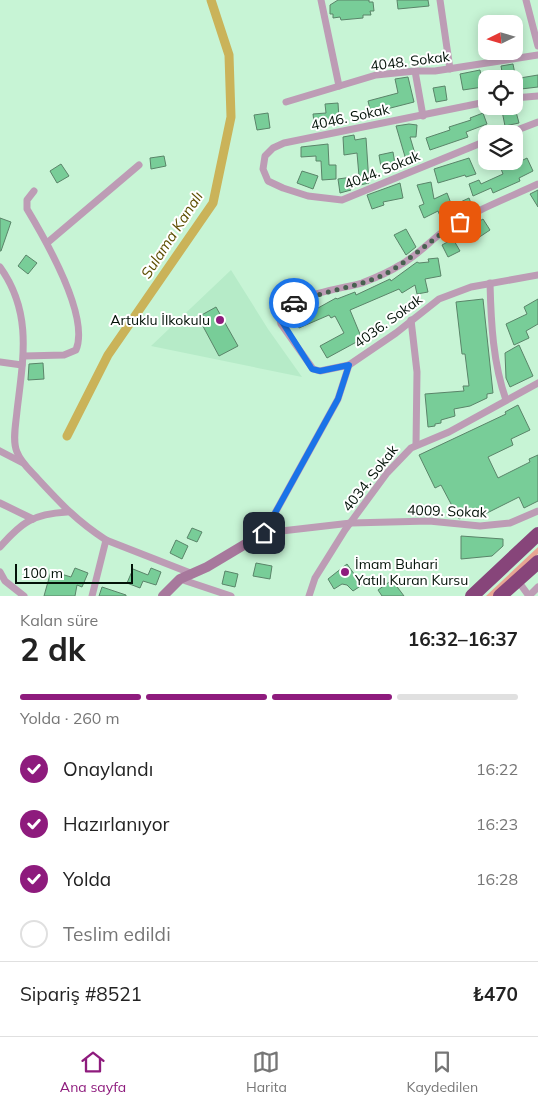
<!DOCTYPE html>
<html lang="tr">
<head>
<meta charset="utf-8">
<style>
	:root { --surface:#fff; --page:#f2f2f2; --text:#222; --muted:#767676; --line:#e0e0e0; --accent:#8e1b7d }
	body { margin:0; font-family:Mulish,sans-serif; background:var(--page); color:var(--text); height:100vh; display:flex; flex-direction:column; font-size:19px; white-space:nowrap }
	* { box-sizing:border-box; margin:0 }
	p { font-size:16px; color:var(--muted) }
	.icon { flex:none; width:28px; height:28px; fill:none; stroke:currentColor; stroke-width:2; stroke-linecap:round; stroke-linejoin:round }
	.map { position:relative; height:596px; overflow:hidden }
	.details { display:flex; flex-direction:column; background:var(--surface); flex:1 }
	.details>* { flex:none }
	.needle { width:32px; rotate:265deg }
	.fabs { position:absolute; left:478px; top:15px; display:grid; gap:10px }
	.fabs a { display:grid; place-items:center; width:45px; height:45px; border-radius:10px; background:var(--surface); box-shadow:0 2px 12px #0003; font-size:25px }
	.scale { position:absolute; left:15px; bottom:12px; width:118px; box-sizing:border-box; padding-left:5px; border:2px solid #031208; border-top:0; font-size:14px; line-height:18px; white-space:nowrap; color:#031208; -webkit-text-stroke:4px #fff; paint-order:stroke }
	.pin { position:absolute; display:grid; place-items:center; width:42px; height:42px; color:#fff; margin:-21px; border-radius:10px; box-shadow:0 2px 8px #0006 }
	.courier { position:absolute; display:grid; place-items:center; width:50px; height:50px; margin:-25px; border:4px solid #1a73e8; border-radius:50%; background:#fff; color:#222; box-shadow:0 1px 6px #0007 }
	.summary em { font-style:normal; font-weight:700 }
	.summary div { display:flex; flex-direction:column-reverse }
	.summary { display:flex; align-items:center; justify-content:space-between; height:85px; padding:0 20px }
	h1 { font-size:32px; font-weight:700; line-height:38px }
	.bar { display:grid; grid-template-columns:repeat(4,1fr); gap:8px 5px; align-content:center; height:60px; padding:0 20px }
	.bar i { height:6px; border-radius:4px; background:var(--line) }
	.bar .active { background:var(--accent) }
	.bar p { grid-column:span 4 }
	.line { display:flex; align-items:center; gap:12px; padding:0 20px; border-top:1px solid var(--line) }
	.line div { flex:1 }
	ol { padding:0 20px; list-style:none }
	li { display:flex; align-items:center; gap:15px; height:55px }
	li p { margin-inline-start:auto }
	li .icon { padding:5px; border-radius:50%; background:var(--accent); color:#fff; stroke-width:4 }
	li:last-child { color:var(--muted) }
	li i { width:28px; height:28px; border:2px solid var(--line); border-radius:50% }
	.tab-bar { display:flex; justify-content:space-around; align-items:center; height:70px; border-top:1px solid var(--line); background:var(--surface); font-size:14px; color:var(--muted) }
	.tab-bar a { display:grid; justify-items:center; gap:2px }
	.tab-bar .active { color:var(--accent) }
	.map>svg:first-child { display:block }
</style>
</head>
<body>
<div class="map">
<svg width="538" height="596" viewBox="0 0 538 596">
	<rect width="100%" height="100%" fill="#c7f4d5"/>
	<path fill="#b6ebc8" d="M 231,270 L 268,329 L 302,377 L 151,346 Z"/>
	<path fill="#e8a593" d="M 538,547 L 538,554 L 493,596 L 486,596 Z"/>
	<g fill="none" stroke-linecap="round" stroke-linejoin="round">
		<path stroke="#cab359" stroke-width="9" d="M 67,436 L 108,355 L 213,203 L 231,117 L 229,55 L 211,0"/>
	</g>
	<g fill="#78cd98" stroke="#5a8469">
		<path d="M 338,0 L 369,0 L 369,2 L 373,2 L 374,11 L 370,11 L 371,15 L 363,15 L 363,18 L 341,20 L 340,17 L 333,18 L 333,14 L 330,14 L 330,5 Z"/>
		<path d="M 397,0 L 428,0 L 429,6 L 398,9 Z"/>
		<path d="M 513,64 L 515,74 L 503,77 L 501,66 Z"/>
		<path d="M 480,70 L 483,87 L 463,90 L 460,74 Z"/>
		<path d="M 538,75 L 538,87 L 521,89 L 520,78 Z"/>
		<path d="M 408,77 L 414,102 L 371,113 L 368,101 L 398,93 L 395,79 Z"/>
		<path d="M 445,86 L 447,100 L 436,102 L 433,88 Z"/>
		<path d="M 338,103 L 339,119 L 314,122 L 313,114 L 326,113 L 325,104 Z"/>
		<path d="M 515,108 L 519,123 L 505,126 L 502,111 Z"/>
		<path d="M 268,113 L 270,128 L 257,130 L 254,115 Z"/>
		<path d="M 483,113 L 487,124 L 466,132 L 468,137 L 430,150 L 426,138 L 450,130 L 449,127 L 471,120 L 470,118 Z"/>
		<path d="M 409,124 L 417,125 L 416,137 L 410,137 L 416,157 L 406,160 L 396,126 Z"/>
		<path d="M 354,135 L 355,140 L 366,138 L 369,183 L 351,187 L 351,190 L 340,193 L 338,179 L 359,176 L 357,153 L 344,155 L 343,137 Z"/>
		<path d="M 328,144 L 329,165 L 336,165 L 336,179 L 322,180 L 321,161 L 316,161 L 316,156 L 301,157 L 301,147 Z"/>
		<path d="M 393,152 L 395,164 L 381,167 L 379,155 Z"/>
		<path d="M 164,156 L 166,166 L 151,169 L 150,158 Z"/>
		<path d="M 469,158 L 476,174 L 466,177 L 465,175 L 438,183 L 434,169 Z"/>
		<path d="M 527,158 L 533,171 L 519,178 L 520,181 L 493,193 L 491,188 L 473,196 L 469,184 L 479,180 L 481,184 L 503,174 L 498,161 L 511,161 L 513,165 Z"/>
		<path d="M 61,164 L 69,176 L 57,183 L 50,171 Z"/>
		<path d="M 302,171 L 318,176 L 313,189 L 297,183 Z"/>
		<path d="M 431,182 L 434,199 L 447,193 L 452,206 L 469,198 L 473,208 L 442,221 L 438,211 L 424,218 L 419,206 L 424,204 L 417,185 Z"/>
		<path d="M 400,183 L 403,198 L 383,202 L 384,205 L 372,209 L 367,195 Z"/>
		<path d="M 538,190 L 538,207 L 530,194 Z"/>
		<path d="M 0,218 L 11,222 L 1,251 L 0,251 Z"/>
		<path d="M 483,219 L 490,230 L 478,238 L 471,226 Z"/>
		<path d="M 406,229 L 416,247 L 406,255 L 394,235 Z"/>
		<path d="M 453,239 L 460,251 L 448,257 L 442,245 Z"/>
		<path d="M 26,255 L 37,263 L 28,274 L 18,266 Z"/>
		<path d="M 438,258 L 441,276 L 425,279 L 428,292 L 417,294 L 415,285 L 402,293 L 399,289 L 350,310 L 362,339 L 327,358 L 320,346 L 344,333 L 335,316 L 331,318 L 329,315 L 299,328 L 295,319 L 298,318 L 296,314 L 316,305 L 318,308 L 336,298 L 337,299 L 355,292 L 356,295 L 390,279 L 391,281 L 417,262 L 419,263 L 429,262 L 428,259 Z"/>
		<path d="M 483,299 L 493,393 L 487,394 L 487,398 L 470,406 L 454,409 L 455,416 L 441,420 L 441,423 L 435,424 L 435,426 L 428,427 L 425,394 L 464,391 L 463,386 L 469,386 L 465,354 L 462,354 L 456,302 Z"/>
		<path d="M 538,299 L 538,324 L 526,331 L 529,338 L 514,345 L 506,324 L 527,314 L 524,307 Z"/>
		<path d="M 216,307 L 238,346 L 219,356 L 198,317 Z"/>
		<path d="M 519,345 L 533,376 L 510,387 L 506,378 L 505,353 Z"/>
		<path d="M 43,363 L 44,379 L 28,380 L 29,364 Z"/>
		<path d="M 518,405 L 530,430 L 511,439 L 513,445 L 488,457 L 498,478 L 530,462 L 529,459 L 538,455 L 538,501 L 524,508 L 519,497 L 481,516 L 477,508 L 459,519 L 441,485 L 435,488 L 419,455 L 506,414 L 505,412 Z"/>
		<path d="M 192,528 L 202,532 L 197,542 L 187,538 Z"/>
		<path d="M 461,536 L 503,539 L 503,546 L 492,556 L 461,559 Z"/>
		<path d="M 176,540 L 188,546 L 182,559 L 170,553 Z"/>
		<path d="M 256,563 L 272,566 L 270,579 L 253,576 Z"/>
		<path d="M 347,564 L 362,585 L 353,591 L 347,585 L 342,584 L 334,589 L 328,579 Z"/>
		<path d="M 75,568 L 88,573 L 82,587 L 77,585 L 75,596 L 44,596 L 51,571 L 71,577 Z"/>
		<path d="M 151,568 L 161,572 L 156,585 L 143,581 L 140,588 L 127,583 L 133,569 L 148,575 Z"/>
		<path d="M 225,571 L 238,574 L 235,587 L 222,584 Z"/>
		<path d="M 392,580 L 404,596 L 382,596 L 378,590 Z"/>
		<path d="M 102,587 L 126,595 L 126,596 L 99,596 Z"/>
	</g>
	<g fill="none" stroke-linecap="round" stroke-linejoin="round">
		<g stroke="#bd9cb5" stroke-width="7">
			<path d="M 321,0 L 339,86"/>
			<path d="M 440,0 L 450,69"/>
			<path d="M 526,0 L 538,46"/>
			<path d="M 415,71 L 423,116"/>
			<path d="M 514,98 L 538,96"/>
			<path d="M 286,102 L 376,75 L 415,71 L 435,71 L 538,55"/>
			<path d="M 486,102 L 284,143 L 273,148 L 265,156 L 263,169 L 268,181 L 283,188 L 308,196 L 342,200 L 486,141"/>
			<path d="M 507,134 L 538,122"/>
			<path d="M 47,243 L 139,165"/>
			<path d="M 0,267 C 33,313 23,359 17,411 C 16,423 12,441 17,452 C 21,463 31,471 38,479 C 62,505 77,521 106,540 L 193,574"/>
			<path d="M 490,283 C 491,323 493,363 506,400"/>
			<path d="M 411,320 L 417,372 L 416,445"/>
			<path d="M 24,356 L 64,355 L 76,350 C 90,316 45,239 27,209 L 27,200 L 34,191"/>
			<path d="M 0,362 L 22,365"/>
			<path d="M 349,365 L 320,371 L 313,369 L 281,324 C 272,296 344,289 362,283 C 375,278 388,273 400,265 C 417,256 430,241 445,230 C 473,211 508,198 538,184"/>
			<path d="M 0,451 L 23,463"/>
			<path d="M 0,503 L 33,519"/>
			<path d="M 264,533 L 338,399 L 349,365 L 396,333 L 439,299 L 471,287 L 538,275"/>
			<path d="M 264,533 L 351,523 L 429,521 L 480,526 L 510,523 L 538,511"/>
			<path d="M 0,547 C 22,522 33,514 67,512"/>
			<path d="M 0,572 L 5,581 L 24,596"/>
			<path d="M 180,579 L 231,596"/>
			<path d="M 518,581 L 529,596"/>
			<path d="M 92,596 L 106,540"/>
			<path d="M 309,596 L 315,578 L 345,530 L 387,473 L 411,448 L 449,432 L 538,383"/>
			<path d="M 529,596 L 538,587"/>
		</g>
		<path stroke="#a7789c" stroke-width="10" d="M 163,596 L 180,579 L 207,567 L 264,533"/>
		<g stroke="#87457a" stroke-width="14">
			<path d="M 472,596 L 538,534"/>
			<path d="M 500,596 L 538,562"/>
		</g>
	</g>
	<g fill="none" stroke-linecap="round" stroke-linejoin="round">
		<path stroke="#486150" stroke-width="5" stroke-dasharray="0 9" d="M 294,303 C 323,291 355,288 383,275 C 411,261 432,237 460,222"/>
		<path stroke="#1a73e8" stroke-width="6" d="M 264,533 L 338,399 L 349,365 L 320,371 L 312,369 L 279,317 L 281,312 L 294,303"/>
	</g>
	<g fill="#8e1b7d" stroke="#fff" stroke-width="2">
		<circle cx="220" cy="320" r="5"/>
		<circle cx="345" cy="572" r="5"/>
	</g>
	<g text-anchor="middle" stroke-width="4" stroke-linejoin="round" paint-order="stroke">
		<g font-size="14" fill="#031208" stroke="#fff">
			<text transform="translate(410 61) rotate(-7)" y="5">4048. Sokak</text>
			<text transform="translate(350 117) rotate(-12)" y="5">4046. Sokak</text>
			<text transform="translate(382 170) rotate(-22)" y="5">4044. Sokak</text>
			<text transform="translate(388 321) rotate(-36)" y="5">4036. Sokak</text>
			<text transform="translate(370 478) rotate(-52)" y="5">4034. Sokak</text>
			<text transform="translate(447 511) rotate(2)" y="5">4009. Sokak</text>
		</g>
		<g font-size="14" fill="#031208" stroke="#fff" text-anchor="end">
			<text x="210" y="325">Artuklu İlkokulu</text>
			<text x="355" y="569" text-anchor="start">İmam Buhari<tspan x="355" dy="16">Yatılı Kuran Kursu</tspan></text>
		</g>
		<g font-size="15" font-style="italic" fill="#5d4e02" stroke="#fff">
			<text transform="translate(172 235) rotate(-57)" y="5">Sulama Kanalı</text>
		</g>
	</g>
</svg>
<div class="fabs">
<a><svg class="needle" viewBox="-14 -14 28 28"><path d="M0-13l5 13h-10z" fill="#e53935"/><path d="M0 13l5-13h-10z" fill="#767676"/></svg></a>
<a><svg class="icon" aria-label="locate" viewBox="0 0 24 24"><circle cx="12" cy="12" r="6"/><path d="M12 2v4M12 18v4M2 12h4M18 12h4"/></svg></a>
<a><svg class="icon" aria-label="layers" viewBox="0 0 24 24"><path d="M12 4l9 5-9 5-9-5zM3 14l9 5 9-5"/></svg></a>
</div>
<div class="scale">100 m</div>
<div class="pin" style="left:460px;top:222px;background:#ea580c"><svg class="icon" aria-label="bag" viewBox="0 0 24 24"><path d="M5 8h14l-1 12H6zM9 8a3 3 0 0 1 6 0"/></svg></div>
<div class="pin" style="left:264px;top:533px;background:#1f2937"><svg class="icon" aria-label="home" viewBox="0 0 24 24"><path d="M3 11l9-7 9 7M6 9v11h12V9"/></svg></div>
<div class="courier" style="left:294px;top:303px"><svg class="icon" aria-label="car" viewBox="0 0 24 24"><path d="M5 17H2v-5l4-1 3-4h7l3 4 3 1v5h-3M9 17h6M6 11h13"/><circle cx="7" cy="17" r="2"/><circle cx="17" cy="17" r="2"/></svg></div>
</div>
<section class="details">
<div class="summary"><div><h1>2 dk</h1><p>Kalan süre</p></div><em>16:32–16:37</em></div>
<div class="bar"><i class="active"></i><i class="active"></i><i class="active"></i><i></i><p>Yolda · 260 m</p></div>
<ol>
<li><svg class="icon" aria-label="check" viewBox="0 0 24 24"><path d="M5 12l5 5 9-10"/></svg>Onaylandı<p>16:22</p></li>
<li><svg class="icon" aria-label="check" viewBox="0 0 24 24"><path d="M5 12l5 5 9-10"/></svg>Hazırlanıyor<p>16:23</p></li>
<li><svg class="icon" aria-label="check" viewBox="0 0 24 24"><path d="M5 12l5 5 9-10"/></svg>Yolda<p>16:28</p></li>
<li><i></i>Teslim edildi</li>
</ol>
<div class="line" style="height:65px"><div>Sipariş #8521</div><b>₺470</b></div>
</section>
<nav class="tab-bar">
<a class="active"><svg class="icon" aria-label="home" viewBox="0 0 24 24"><path d="M3 11l9-7 9 7M6 9v11h12V9"/></svg>Ana sayfa</a>
<a><svg class="icon" aria-label="map" viewBox="0 0 24 24"><path d="M3 6l6-2 6 2 6-2v14l-6 2-6-2-6 2zM9 4v14M15 6v14"/></svg>Harita</a>
<a><svg class="icon" aria-label="saved" viewBox="0 0 24 24"><path d="M7 4h10v16l-5-4-5 4z"/></svg>Kaydedilen</a>
</nav>
</body>
</html>
